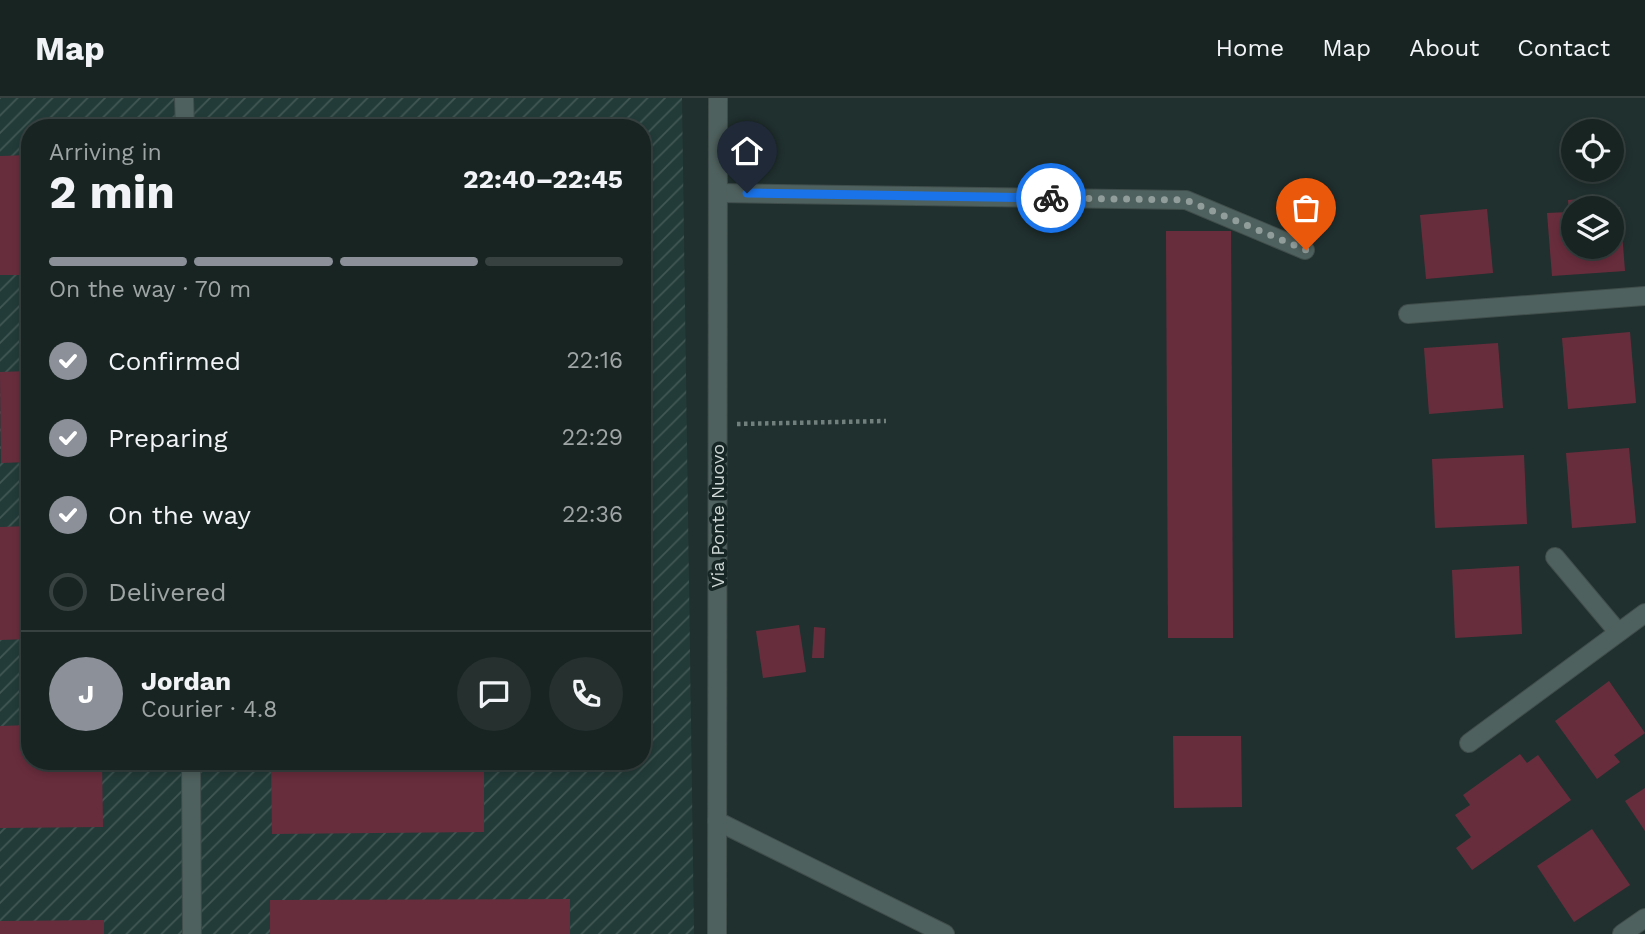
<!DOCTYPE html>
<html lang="en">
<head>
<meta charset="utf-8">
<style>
	:root { --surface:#182422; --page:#25302f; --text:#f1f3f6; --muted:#9fa4a5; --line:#364140; --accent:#8c9099 }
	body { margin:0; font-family:"Work Sans",sans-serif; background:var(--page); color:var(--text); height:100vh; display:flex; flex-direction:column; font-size:26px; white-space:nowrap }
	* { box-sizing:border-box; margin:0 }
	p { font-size:23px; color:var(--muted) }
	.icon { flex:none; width:38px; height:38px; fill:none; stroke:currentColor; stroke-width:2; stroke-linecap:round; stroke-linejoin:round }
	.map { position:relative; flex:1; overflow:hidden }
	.details { position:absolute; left:21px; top:21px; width:630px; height:651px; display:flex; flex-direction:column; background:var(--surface); border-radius:28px; box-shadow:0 4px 10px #0003,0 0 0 2px var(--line) }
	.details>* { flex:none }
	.fabs { position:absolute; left:1561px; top:21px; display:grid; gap:14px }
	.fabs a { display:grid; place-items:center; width:63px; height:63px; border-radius:50%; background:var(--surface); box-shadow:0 4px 10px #0003,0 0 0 2px var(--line); font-size:35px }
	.pin { position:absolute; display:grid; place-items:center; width:60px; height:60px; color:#fff; margin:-72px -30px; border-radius:50% 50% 50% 0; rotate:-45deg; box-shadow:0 0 7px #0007 }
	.pin .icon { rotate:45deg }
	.courier { position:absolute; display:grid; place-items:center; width:70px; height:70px; margin:-35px; border:5px solid #1a73e8; border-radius:50%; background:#fff; color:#222; box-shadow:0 2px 9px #0007 }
	.head em { font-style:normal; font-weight:700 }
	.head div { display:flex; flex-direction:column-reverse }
	.head { display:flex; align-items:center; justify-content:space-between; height:119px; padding:0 28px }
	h1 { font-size:46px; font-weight:700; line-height:52px }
	.bar { display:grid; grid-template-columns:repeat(4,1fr); gap:10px 7px; align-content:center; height:84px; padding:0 28px }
	.bar i { height:9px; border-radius:5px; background:var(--line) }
	.bar .on { background:var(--accent) }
	.bar p { grid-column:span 4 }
	.line { display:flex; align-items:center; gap:18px; padding:0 28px; border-top:2px solid var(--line) }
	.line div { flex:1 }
	.round { display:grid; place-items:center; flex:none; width:74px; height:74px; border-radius:37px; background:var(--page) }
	ol { padding:0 28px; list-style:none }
	li { display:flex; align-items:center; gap:21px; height:77px }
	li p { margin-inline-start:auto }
	li .icon { padding:7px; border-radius:50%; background:var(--accent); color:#fff; stroke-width:4 }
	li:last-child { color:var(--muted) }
	li i { width:38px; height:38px; border:4px solid var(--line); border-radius:50% }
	header { display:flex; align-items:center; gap:42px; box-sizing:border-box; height:98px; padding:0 35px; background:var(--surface); border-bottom:2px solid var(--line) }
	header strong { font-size:33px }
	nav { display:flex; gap:38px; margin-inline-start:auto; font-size:24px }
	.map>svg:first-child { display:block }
</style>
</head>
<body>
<header>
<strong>Map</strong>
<nav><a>Home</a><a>Map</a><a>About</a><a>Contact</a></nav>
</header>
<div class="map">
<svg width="1645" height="836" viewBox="0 0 1645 836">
	<defs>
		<pattern id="industrial-furrows" width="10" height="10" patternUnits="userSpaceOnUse" patternTransform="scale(1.75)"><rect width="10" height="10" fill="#223b38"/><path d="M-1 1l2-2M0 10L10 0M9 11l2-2" fill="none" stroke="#415754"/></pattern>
	</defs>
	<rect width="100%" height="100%" fill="#20302e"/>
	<path fill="url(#industrial-furrows)" fill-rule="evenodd" d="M 0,0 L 682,0 L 694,836 L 0,836 ZM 30,30 L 642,30 L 642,663 L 30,663 Z"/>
	<g fill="#682d3d">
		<path d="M 30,57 L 30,177 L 0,177 L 0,58 Z"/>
		<path d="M 1605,99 L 1606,110 L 1573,110 L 1573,149 L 1612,149 L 1612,109 L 1620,109 L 1625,173 L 1552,178 L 1547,115 L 1569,114 L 1568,102 Z"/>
		<path d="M 1487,111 L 1493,175 L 1426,181 L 1420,117 Z"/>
		<path d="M 1166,133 L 1231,133 L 1233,540 L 1168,540 Z"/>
		<path d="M 1630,234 L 1636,305 L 1568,311 L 1562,240 Z"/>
		<path d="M 1498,245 L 1503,310 L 1429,316 L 1424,250 Z"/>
		<path d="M 30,273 L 30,364 L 1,365 L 0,274 Z"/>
		<path d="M 1629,350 L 1636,425 L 1572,430 L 1566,355 Z"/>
		<path d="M 1524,357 L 1527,426 L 1435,430 L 1432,361 Z"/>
		<path d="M 30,428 L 30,541 L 0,542 L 0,429 Z"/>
		<path d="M 1519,468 L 1522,536 L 1455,540 L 1452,472 Z"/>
		<path d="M 799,527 L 806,574 L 763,580 L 756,533 Z"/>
		<path d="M 814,529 L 825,530 L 824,560 L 812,560 Z"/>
		<path d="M 1609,583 L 1645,635 L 1614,657 L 1620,664 L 1597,681 L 1555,623 Z"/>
		<path d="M 30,627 L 30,663 L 102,663 L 103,729 L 0,730 L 0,628 Z"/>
		<path d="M 1173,638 L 1241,638 L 1242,709 L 1174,710 Z"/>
		<path d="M 1520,656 L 1527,665 L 1538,657 L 1571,702 L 1472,772 L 1456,750 L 1471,739 L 1455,717 L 1470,707 L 1463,697 Z"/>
		<path d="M 271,663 L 484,663 L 484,734 L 272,736 Z"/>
		<path d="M 1645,690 L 1645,733 L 1625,703 Z"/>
		<path d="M 1592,731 L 1630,787 L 1574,824 L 1537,768 Z"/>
		<path d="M 570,801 L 570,836 L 270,836 L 270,802 Z"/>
		<path d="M 104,822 L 104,836 L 0,836 L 0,823 Z"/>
	</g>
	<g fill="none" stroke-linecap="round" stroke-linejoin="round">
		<defs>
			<g id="street">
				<path d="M 184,0 L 185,30"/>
				<path d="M 719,95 L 1186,102 L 1305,152"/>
				<path d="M 1408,216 L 1645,198"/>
				<path d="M 1555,459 L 1618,534"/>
				<path d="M 1469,645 L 1645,515"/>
				<path d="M 191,663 L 192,836"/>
				<path d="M 717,723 L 945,836"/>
				<path d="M 1622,836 L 1645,820"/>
			</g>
			<path id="secondary" d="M 717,836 L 718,0"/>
		</defs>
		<use href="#street" stroke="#3f4d4b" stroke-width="20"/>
		<use href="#secondary" stroke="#3f4d4b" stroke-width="20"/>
		<path stroke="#717f7d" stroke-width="4.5" stroke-dasharray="3.5 3.5" stroke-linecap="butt" d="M 737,326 L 886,323"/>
		<use href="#street" stroke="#4f615e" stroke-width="18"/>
		<use href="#secondary" stroke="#4f615e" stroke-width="18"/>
	</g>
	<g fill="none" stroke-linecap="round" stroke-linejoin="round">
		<path stroke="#909d9b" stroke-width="7" stroke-dasharray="0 12.6" d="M 1051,100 L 1186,102 L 1306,152"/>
		<path stroke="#1a73e8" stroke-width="9" d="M 747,95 L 1051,100"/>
	</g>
	<g text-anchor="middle" stroke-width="7" stroke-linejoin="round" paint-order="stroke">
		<g font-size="18" fill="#cdd7d5" stroke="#162624">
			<text transform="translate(718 418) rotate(-90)" y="6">Via Ponte Nuovo</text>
		</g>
	</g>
</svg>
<div class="fabs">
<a><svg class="icon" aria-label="locate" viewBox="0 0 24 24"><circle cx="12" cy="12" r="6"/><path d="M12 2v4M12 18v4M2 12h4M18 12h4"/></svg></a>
<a><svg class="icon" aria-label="layers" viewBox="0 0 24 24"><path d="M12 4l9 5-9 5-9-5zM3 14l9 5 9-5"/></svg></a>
</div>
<div class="pin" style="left:1306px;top:152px;background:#ea580c"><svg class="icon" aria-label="bag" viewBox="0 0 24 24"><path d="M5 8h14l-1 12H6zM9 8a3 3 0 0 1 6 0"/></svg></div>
<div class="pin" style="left:747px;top:95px;background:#1f2937"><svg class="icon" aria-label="home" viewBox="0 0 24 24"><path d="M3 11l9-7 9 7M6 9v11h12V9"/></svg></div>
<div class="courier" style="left:1051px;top:100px"><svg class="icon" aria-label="bike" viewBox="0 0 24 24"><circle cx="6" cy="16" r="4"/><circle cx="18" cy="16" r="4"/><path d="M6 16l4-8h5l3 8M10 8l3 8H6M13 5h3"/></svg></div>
<section class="details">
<div class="head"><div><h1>2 min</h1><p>Arriving in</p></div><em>22:40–22:45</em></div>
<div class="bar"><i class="on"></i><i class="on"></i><i class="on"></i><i></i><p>On the way · 70 m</p></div>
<ol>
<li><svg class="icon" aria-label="check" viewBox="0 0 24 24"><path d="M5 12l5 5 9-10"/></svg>Confirmed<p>22:16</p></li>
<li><svg class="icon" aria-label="check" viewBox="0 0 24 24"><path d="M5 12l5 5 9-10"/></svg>Preparing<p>22:29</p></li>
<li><svg class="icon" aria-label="check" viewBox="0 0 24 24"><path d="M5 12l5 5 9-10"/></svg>On the way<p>22:36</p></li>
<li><i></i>Delivered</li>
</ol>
<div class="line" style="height:126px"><b class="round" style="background:var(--accent);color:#fff">J</b><div><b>Jordan</b><p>Courier · 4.8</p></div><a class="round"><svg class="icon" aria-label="chat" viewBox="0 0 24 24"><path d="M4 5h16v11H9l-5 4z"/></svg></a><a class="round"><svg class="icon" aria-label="phone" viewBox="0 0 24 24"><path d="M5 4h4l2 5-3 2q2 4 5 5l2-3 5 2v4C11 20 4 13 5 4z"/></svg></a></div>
</section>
</div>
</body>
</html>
